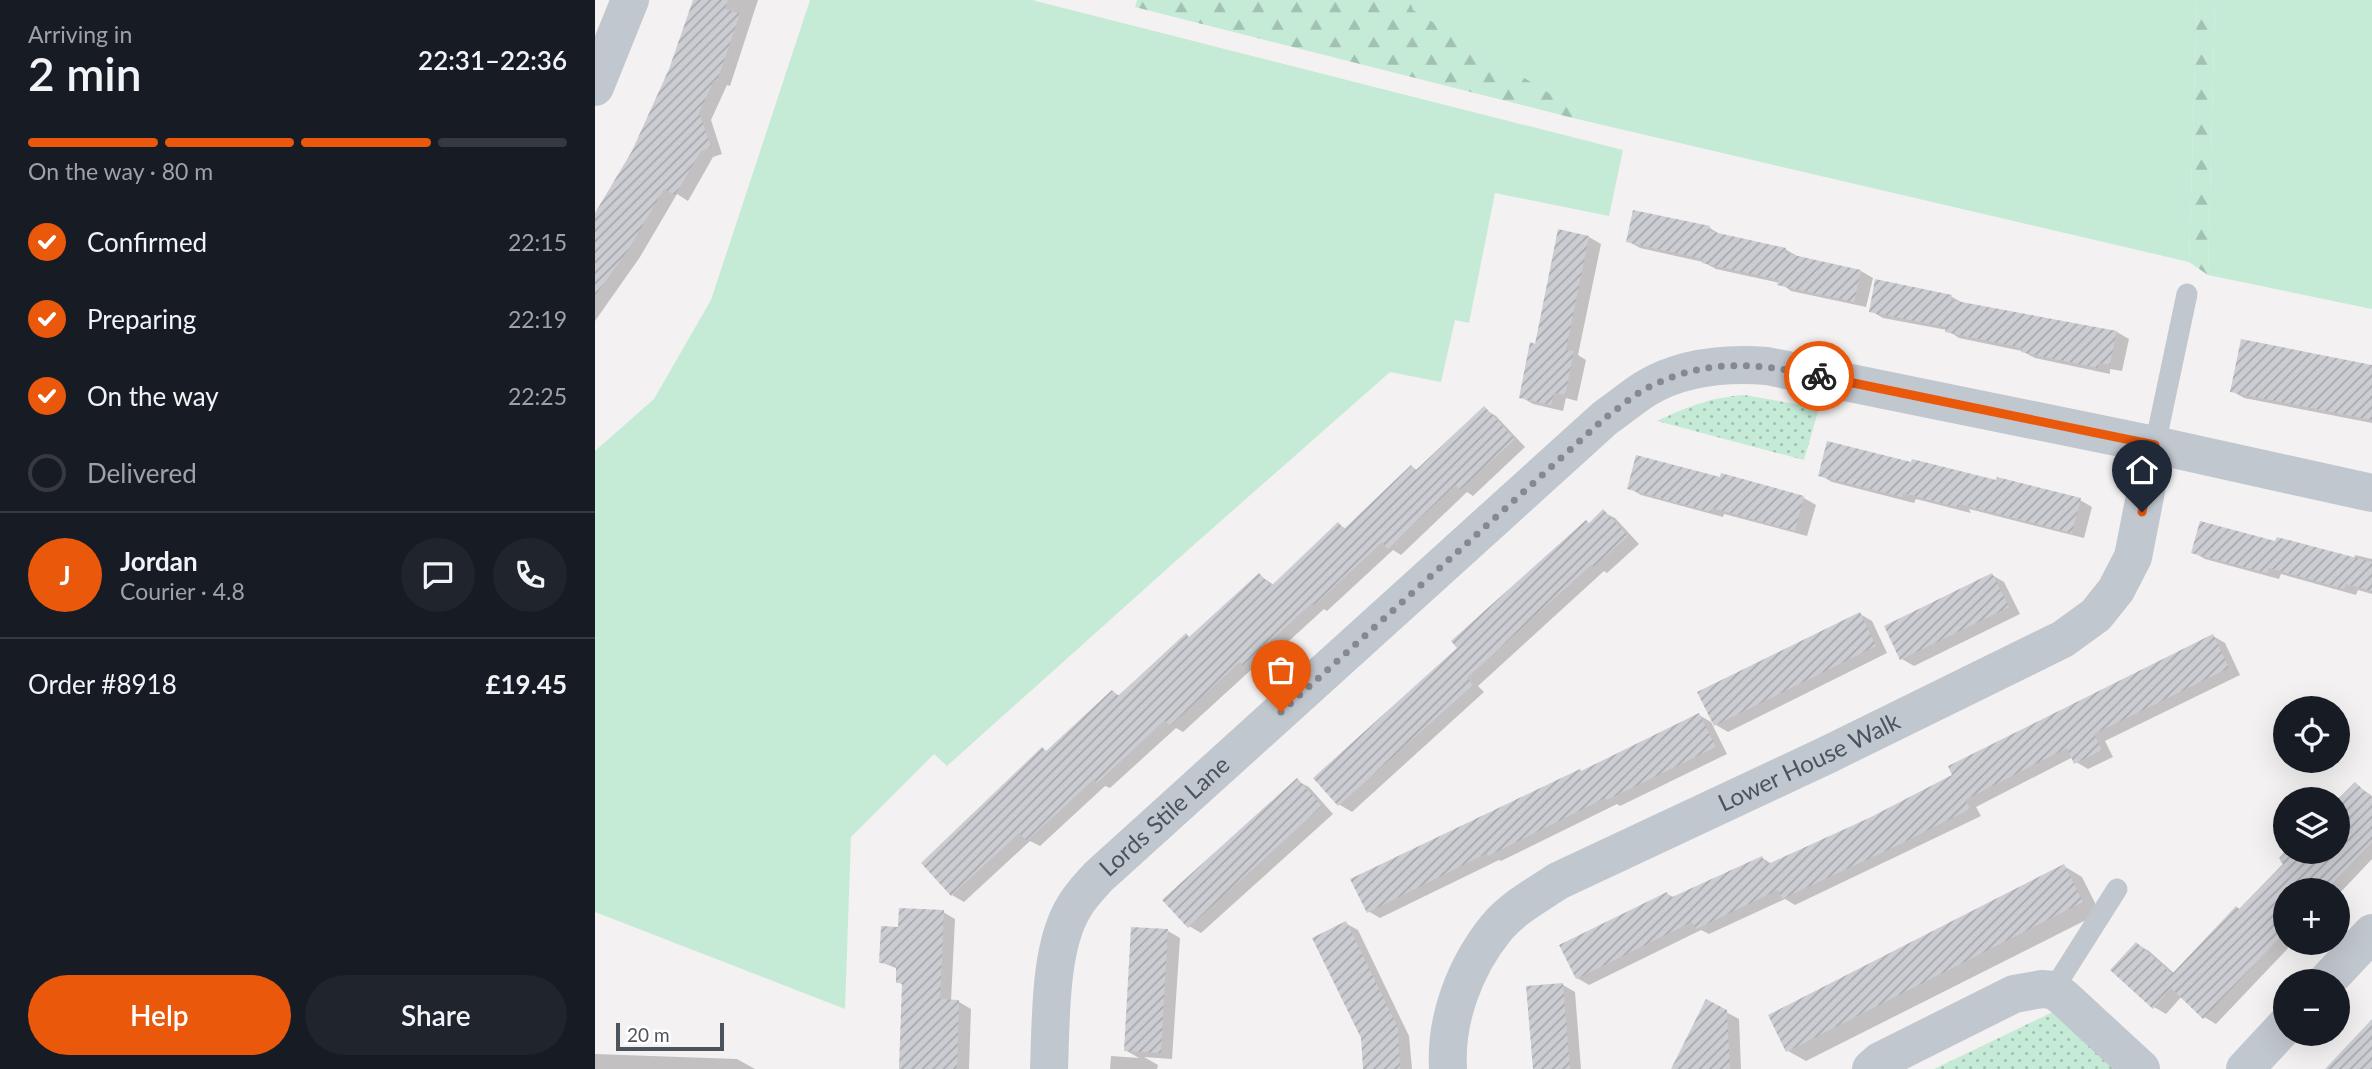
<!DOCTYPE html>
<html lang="en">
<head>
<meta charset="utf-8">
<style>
	:root { --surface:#171b24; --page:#20242c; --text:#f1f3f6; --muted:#9ea1a6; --line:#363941; --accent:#ea580c }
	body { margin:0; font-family:Lato,sans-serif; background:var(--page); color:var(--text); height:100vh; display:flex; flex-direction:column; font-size:26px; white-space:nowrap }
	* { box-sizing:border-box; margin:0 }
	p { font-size:23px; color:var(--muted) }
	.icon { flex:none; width:38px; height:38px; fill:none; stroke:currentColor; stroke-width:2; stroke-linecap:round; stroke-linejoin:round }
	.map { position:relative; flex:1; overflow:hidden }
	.sheet { display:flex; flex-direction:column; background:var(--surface); width:595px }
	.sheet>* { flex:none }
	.buttons { position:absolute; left:1678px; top:696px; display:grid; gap:14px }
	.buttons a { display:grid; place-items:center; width:77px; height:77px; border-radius:50%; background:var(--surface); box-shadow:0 7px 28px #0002; font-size:35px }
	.scale { position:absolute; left:21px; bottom:18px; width:108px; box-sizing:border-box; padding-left:7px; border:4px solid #4b535c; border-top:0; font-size:19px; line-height:24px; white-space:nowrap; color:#4b535c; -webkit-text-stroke:5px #fff; paint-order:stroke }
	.pin { position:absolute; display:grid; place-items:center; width:60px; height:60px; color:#fff; margin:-72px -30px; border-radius:50% 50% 50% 0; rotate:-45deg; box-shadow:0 0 7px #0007 }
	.pin .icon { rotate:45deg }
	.courier { position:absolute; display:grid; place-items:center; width:70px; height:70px; margin:-35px; border:5px solid #ea580c; border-radius:50%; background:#fff; color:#222; box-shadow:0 2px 9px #0007 }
	.head em { font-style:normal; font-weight:600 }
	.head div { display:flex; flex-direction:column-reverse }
	.head { display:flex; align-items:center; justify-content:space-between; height:119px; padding:0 28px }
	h1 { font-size:46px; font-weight:600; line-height:52px }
	.bar { display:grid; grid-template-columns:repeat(4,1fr); gap:10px 7px; align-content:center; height:84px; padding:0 28px }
	.bar i { height:9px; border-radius:5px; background:var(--line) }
	.bar .selected { background:var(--accent) }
	.bar p { grid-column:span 4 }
	.line { display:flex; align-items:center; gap:18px; padding:0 28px; border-top:2px solid var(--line) }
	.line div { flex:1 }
	.round { display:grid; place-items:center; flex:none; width:74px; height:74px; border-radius:37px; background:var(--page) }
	ol { padding:0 28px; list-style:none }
	li { display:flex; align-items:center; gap:21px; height:77px }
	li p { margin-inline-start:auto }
	li .icon { padding:7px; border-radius:50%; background:var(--accent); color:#fff; stroke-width:4 }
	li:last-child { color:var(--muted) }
	li i { width:38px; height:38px; border:4px solid var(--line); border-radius:50% }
	.action { display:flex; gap:14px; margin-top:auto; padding:14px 28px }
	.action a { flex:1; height:80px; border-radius:42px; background:var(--accent); color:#fff; font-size:28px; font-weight:600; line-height:80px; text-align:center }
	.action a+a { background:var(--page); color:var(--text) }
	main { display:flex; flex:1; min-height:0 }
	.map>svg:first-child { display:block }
</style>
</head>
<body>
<main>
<section class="sheet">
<div class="head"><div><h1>2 min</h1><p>Arriving in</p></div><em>22:31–22:36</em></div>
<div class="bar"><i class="selected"></i><i class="selected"></i><i class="selected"></i><i></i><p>On the way · 80 m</p></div>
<ol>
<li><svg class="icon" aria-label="check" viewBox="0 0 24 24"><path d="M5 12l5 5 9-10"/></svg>Confirmed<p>22:15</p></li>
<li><svg class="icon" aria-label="check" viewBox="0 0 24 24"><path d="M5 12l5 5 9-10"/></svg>Preparing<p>22:19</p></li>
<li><svg class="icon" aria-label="check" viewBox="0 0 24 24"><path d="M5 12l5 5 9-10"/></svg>On the way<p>22:25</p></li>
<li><i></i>Delivered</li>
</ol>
<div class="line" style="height:126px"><b class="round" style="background:var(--accent);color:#fff">J</b><div><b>Jordan</b><p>Courier · 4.8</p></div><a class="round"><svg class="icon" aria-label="chat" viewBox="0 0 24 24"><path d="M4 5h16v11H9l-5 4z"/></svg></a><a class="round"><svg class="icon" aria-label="phone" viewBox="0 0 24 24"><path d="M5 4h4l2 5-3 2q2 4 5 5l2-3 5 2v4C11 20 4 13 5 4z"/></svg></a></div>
<div class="line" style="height:91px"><div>Order #8918</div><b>£19.45</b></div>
<div class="action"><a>Help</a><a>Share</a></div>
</section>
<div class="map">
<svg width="1777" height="1069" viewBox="0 0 1777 1069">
	<defs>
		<pattern id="grass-dots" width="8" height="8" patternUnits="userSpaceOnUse" patternTransform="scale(1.75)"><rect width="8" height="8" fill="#c5ebd7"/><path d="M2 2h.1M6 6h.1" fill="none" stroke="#a2c1b2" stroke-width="1.8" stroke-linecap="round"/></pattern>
		<pattern id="forest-firs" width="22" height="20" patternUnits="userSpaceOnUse" patternTransform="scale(1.75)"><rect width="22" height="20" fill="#c5ebd7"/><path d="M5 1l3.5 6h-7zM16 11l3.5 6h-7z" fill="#a2c1b2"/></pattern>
		<pattern id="building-hatch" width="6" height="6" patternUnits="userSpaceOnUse" patternTransform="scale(1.75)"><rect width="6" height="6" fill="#cccdd3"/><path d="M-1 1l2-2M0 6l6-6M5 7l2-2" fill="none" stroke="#a8a9ae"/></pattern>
	</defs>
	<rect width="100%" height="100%" fill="#f3f1f1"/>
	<g fill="url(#grass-dots)">
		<path d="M 1149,395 L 1224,408 L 1209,460 L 1062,421 C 1094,406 1114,398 1149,395 Z"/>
		<path d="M 1462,1010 L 1524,1069 L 1339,1069 Z"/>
	</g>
	<g fill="url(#forest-firs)">
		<path d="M 542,0 L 815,0 L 819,10 L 982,110 L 978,118 L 540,7 Z"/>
		<path d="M 1602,0 L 1620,0 L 1613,275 L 1594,262 Z"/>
	</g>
	<g fill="#c5ebd7">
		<path d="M 215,0 L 437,0 L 1028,150 L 1014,216 L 900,193 L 874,323 L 860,320 L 846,382 L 795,372 L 593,550 L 352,766 L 339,754 L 256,837 L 250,1009 L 0,912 L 0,451 L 59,399 L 116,300 Z"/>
		<path d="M 815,0 L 1602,0 L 1594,262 L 978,118 L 982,110 L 818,10 Z"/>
		<path d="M 1620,0 L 1777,0 L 1777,309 L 1613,275 Z"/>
	</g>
	<g fill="#0003">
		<path d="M 100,0 L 163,0 L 135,86 L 132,85 L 116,120 L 127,154 L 118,157 L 93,201 L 82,194 L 45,257 L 0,321 L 0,215 L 38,152 L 76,70 Z"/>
		<path d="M 1115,228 L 1126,235 L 1190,249 L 1202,256 L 1266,271 L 1278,278 L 1271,307 L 1196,291 L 1185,283 L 1121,269 L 1108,262 L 1045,248 L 1033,241 Z"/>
		<path d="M 994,237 L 1006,244 L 983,355 L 991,360 L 982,401 L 971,398 L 968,411 L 938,404 L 926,397 Z"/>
		<path d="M 1357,297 L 1370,304 L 1522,332 L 1534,339 L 1527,371 L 1515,369 L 1515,374 L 1440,358 L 1427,351 L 1364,338 L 1352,330 L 1288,318 L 1276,311 Z"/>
		<path d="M 1777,367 L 1777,423 L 1649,398 L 1637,391 Z"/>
		<path d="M 889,409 L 901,416 L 930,447 L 878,496 L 872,492 L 806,555 L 798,550 L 732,611 L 729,609 L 661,671 L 657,669 L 588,732 L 581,728 L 515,788 L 510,786 L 445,846 L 435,841 L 369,902 L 357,895 L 328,864 L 518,692 L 525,696 L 595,638 L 664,575 L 679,585 L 743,524 L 751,529 L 817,467 L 823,471 Z"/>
		<path d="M 1317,465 L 1485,500 L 1497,507 L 1489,538 L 1374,509 L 1376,513 L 1321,499 L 1319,503 L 1237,482 L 1225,475 Z"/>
		<path d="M 1034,488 L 1209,498 L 1221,505 L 1212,536 L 1129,514 L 1128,517 L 1046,495 Z"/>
		<path d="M 1008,512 L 1020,518 L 1044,544 L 1012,573 L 1009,571 L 883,686 L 889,692 L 757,812 L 745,805 L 720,778 L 865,648 Z"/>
		<path d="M 1682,544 L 1759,559 L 1760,555 L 1777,559 L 1777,594 L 1763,590 L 1761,595 L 1686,574 L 1684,579 L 1610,559 L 1598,552 Z"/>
		<path d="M 1397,575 L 1409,582 L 1425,614 L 1319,666 L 1307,659 Z"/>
		<path d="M 1265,614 L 1277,621 L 1292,653 L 1133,732 L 1116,722 L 1132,754 L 1025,806 L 1022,804 L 906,861 L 904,860 L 785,918 L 773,911 L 988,772 L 1104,715 L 1121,725 Z"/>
		<path d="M 1618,636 L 1630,643 L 1645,675 L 1510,741 L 1518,757 L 1493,769 L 1481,762 L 1478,757 L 1381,807 L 1386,816 L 1200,905 L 1190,899 L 1114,934 L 1106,930 L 994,985 L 982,978 L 1072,894 L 1080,898 L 1167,858 L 1177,864 L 1275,819 Z"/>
		<path d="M 702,781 L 714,787 L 738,814 L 606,933 L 594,926 Z"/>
		<path d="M 1760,784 L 1777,796 L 1777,859 L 1743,895 L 1743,891 L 1690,891 L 1690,943 L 1698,943 L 1621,1024 L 1609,1017 L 1587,996 L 1571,1014 L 1559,1007 L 1542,944 L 1554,951 L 1580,974 L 1690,864 L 1684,858 L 1690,851 L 1743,852 Z"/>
		<path d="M 1469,866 L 1487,877 L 1505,913 L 1211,1061 L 1193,1051 Z"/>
		<path d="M 348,912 L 360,919 L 356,1001 L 364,1002 L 376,1009 L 374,1069 L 305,1069 L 309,985 L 302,982 L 303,969 L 286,962 L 305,928 Z"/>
		<path d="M 750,923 L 763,930 L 814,1036 L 817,1069 L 770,1069 L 768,1037 Z"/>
		<path d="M 573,931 L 585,938 L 577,1059 L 549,1057 L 563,1065 L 562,1069 L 515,1069 L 516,1056 L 544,1058 L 530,1050 Z"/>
		<path d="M 968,985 L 980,992 L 986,1069 L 940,1069 Z"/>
		<path d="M 1131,1012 L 1144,1019 L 1146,1069 L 1083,1069 Z"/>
		<path d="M 0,1054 L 142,1059 L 160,1069 L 0,1069 Z"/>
	</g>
	<g fill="url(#building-hatch)">
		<path d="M 98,0 L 133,0 L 130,9 L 145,14 L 122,81 L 119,80 L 104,113 L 116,147 L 106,151 L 80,195 L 69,189 L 33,250 L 0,296 L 0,213 L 37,151 L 74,69 Z"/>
		<path d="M 1038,210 L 1115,226 L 1114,231 L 1191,248 L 1189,253 L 1266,270 L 1259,302 L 1182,285 L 1184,280 L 1107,263 L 1108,259 L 1031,242 Z"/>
		<path d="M 963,229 L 994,236 L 971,350 L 979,351 L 970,395 L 959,393 L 956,405 L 924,398 L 935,342 L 940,344 Z"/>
		<path d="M 1280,279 L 1357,295 L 1356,300 L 1522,331 L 1515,365 L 1504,363 L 1503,368 L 1426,352 L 1427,348 L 1350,332 L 1351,327 L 1274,312 Z"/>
		<path d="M 1646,339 L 1777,365 L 1777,420 L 1635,392 Z"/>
		<path d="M 889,406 L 920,439 L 865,490 L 860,485 L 793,549 L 787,542 L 719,606 L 717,603 L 648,666 L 645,662 L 575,726 L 570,720 L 502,783 L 499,779 L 432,841 L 424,833 L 356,896 L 326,863 L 447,747 L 451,751 L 517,690 L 523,696 L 591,633 L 594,637 L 664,573 L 676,586 L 743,522 L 749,529 L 816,465 L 821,470 Z"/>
		<path d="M 1232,441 L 1316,462 L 1317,459 L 1401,480 L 1402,477 L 1486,498 L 1477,533 L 1364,504 L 1365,508 L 1308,493 L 1307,497 L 1223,476 Z"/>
		<path d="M 1041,455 L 1125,477 L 1126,473 L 1209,496 L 1200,531 L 1117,508 L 1116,512 L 1032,489 Z"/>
		<path d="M 1008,509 L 1033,536 L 999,567 L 996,565 L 872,678 L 878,685 L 743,806 L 718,778 L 862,648 L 856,641 L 991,520 L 994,523 Z"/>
		<path d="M 1605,521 L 1680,541 L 1682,537 L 1777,562 L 1777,591 L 1751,584 L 1749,589 L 1674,568 L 1672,573 L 1596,553 Z"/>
		<path d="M 1397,573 L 1414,607 L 1305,660 L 1289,626 Z"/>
		<path d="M 1265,612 L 1281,646 L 1119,726 L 1102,692 Z"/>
		<path d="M 1618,634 L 1634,668 L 1499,734 L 1507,750 L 1479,764 L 1472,748 L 1370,800 L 1375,809 L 1297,848 L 1187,899 L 1183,890 L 1101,929 L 1097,922 L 981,979 L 964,945 L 1072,892 L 1075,898 L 1167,856 L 1171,865 L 1274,818 L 1357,775 L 1353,766 Z"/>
		<path d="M 1104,713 L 1121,747 L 1012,800 L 1010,798 L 893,856 L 892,853 L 772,913 L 755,879 L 985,769 L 986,771 Z"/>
		<path d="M 702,778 L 727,806 L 593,928 L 567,900 Z"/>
		<path d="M 1760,782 L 1777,798 L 1777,842 L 1730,891 L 1690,891 L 1690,932 L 1608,1019 L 1576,988 L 1558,1009 L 1515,970 L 1541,942 L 1577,974 L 1641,906 L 1644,909 L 1688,864 L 1685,861 L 1693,852 L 1743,852 L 1742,800 Z"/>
		<path d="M 1469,864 L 1488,902 L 1191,1052 L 1173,1015 Z"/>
		<path d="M 304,908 L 349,910 L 345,999 L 364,1000 L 362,1069 L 304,1069 L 307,983 L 301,983 L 301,964 L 284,963 L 286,926 L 303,927 Z"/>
		<path d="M 751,921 L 803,1028 L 805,1069 L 768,1069 L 766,1038 L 717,938 Z"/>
		<path d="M 536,927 L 573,929 L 566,1053 L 529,1051 Z"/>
		<path d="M 968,983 L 975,1069 L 938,1069 L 931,986 Z"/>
		<path d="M 1111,999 L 1132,1010 L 1135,1069 L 1076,1069 Z"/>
		<path d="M 1777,1019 L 1777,1069 L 1730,1069 Z"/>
	</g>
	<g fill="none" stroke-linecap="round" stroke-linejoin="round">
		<g stroke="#c1c7ce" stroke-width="21">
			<path d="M 1560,445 L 1592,294"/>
			<path d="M 1458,990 L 1522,889"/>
		</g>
		<g stroke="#c1c7ce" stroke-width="38">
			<path d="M 0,87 L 35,0"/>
			<path d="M 1731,982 L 1777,933"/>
			<path id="s1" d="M 454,1069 C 456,1022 454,947 479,907 C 485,896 495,886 503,877 L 1010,418 C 1023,409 1036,398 1050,389 C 1086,367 1131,363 1172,366 L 1560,445 L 1777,493"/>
			<path id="s2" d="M 853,1069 C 850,1019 870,966 902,927 C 918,908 942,895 963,881 L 1234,754 L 1468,639 L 1501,615 L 1521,590 L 1538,557 L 1560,445"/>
			<path d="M 1276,1069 L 1285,1061 L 1419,994 L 1447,989 L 1458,990 L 1468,997 L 1546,1069"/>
			<path d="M 1650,1069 L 1690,1026"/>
		</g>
	</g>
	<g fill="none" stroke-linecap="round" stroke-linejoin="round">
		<path stroke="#868a90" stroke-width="7" stroke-dasharray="0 12.6" d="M 686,712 L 1010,418 C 1024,408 1038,395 1054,387 C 1112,358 1162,363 1224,376"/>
		<path stroke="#ea580c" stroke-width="9" d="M 1224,376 L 1560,445 L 1547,512"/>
	</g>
	<g text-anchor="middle" stroke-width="6" stroke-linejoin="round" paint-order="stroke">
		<g font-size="24" fill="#4b535c" stroke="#fff">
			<text dy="8" stroke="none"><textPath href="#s2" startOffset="508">Lower House Walk</textPath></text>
			<text dy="8" stroke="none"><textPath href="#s1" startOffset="294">Lords Stile Lane</textPath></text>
		</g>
	</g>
</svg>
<div class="buttons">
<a><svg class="icon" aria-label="locate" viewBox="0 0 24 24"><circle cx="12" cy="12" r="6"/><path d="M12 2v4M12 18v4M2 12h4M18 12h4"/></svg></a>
<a><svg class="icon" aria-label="layers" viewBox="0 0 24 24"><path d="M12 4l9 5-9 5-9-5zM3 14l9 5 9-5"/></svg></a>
<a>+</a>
<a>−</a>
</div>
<div class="scale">20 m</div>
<div class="pin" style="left:686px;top:712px;background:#ea580c"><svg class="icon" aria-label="bag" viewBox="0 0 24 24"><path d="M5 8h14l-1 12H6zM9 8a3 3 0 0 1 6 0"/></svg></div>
<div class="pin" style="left:1547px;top:512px;background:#1f2937"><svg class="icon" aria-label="home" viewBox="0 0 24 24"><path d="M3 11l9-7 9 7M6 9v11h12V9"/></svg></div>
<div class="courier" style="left:1224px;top:376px"><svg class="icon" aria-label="bike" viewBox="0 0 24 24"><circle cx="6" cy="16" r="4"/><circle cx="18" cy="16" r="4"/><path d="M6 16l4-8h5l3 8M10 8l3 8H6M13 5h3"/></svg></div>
</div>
</main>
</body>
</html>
